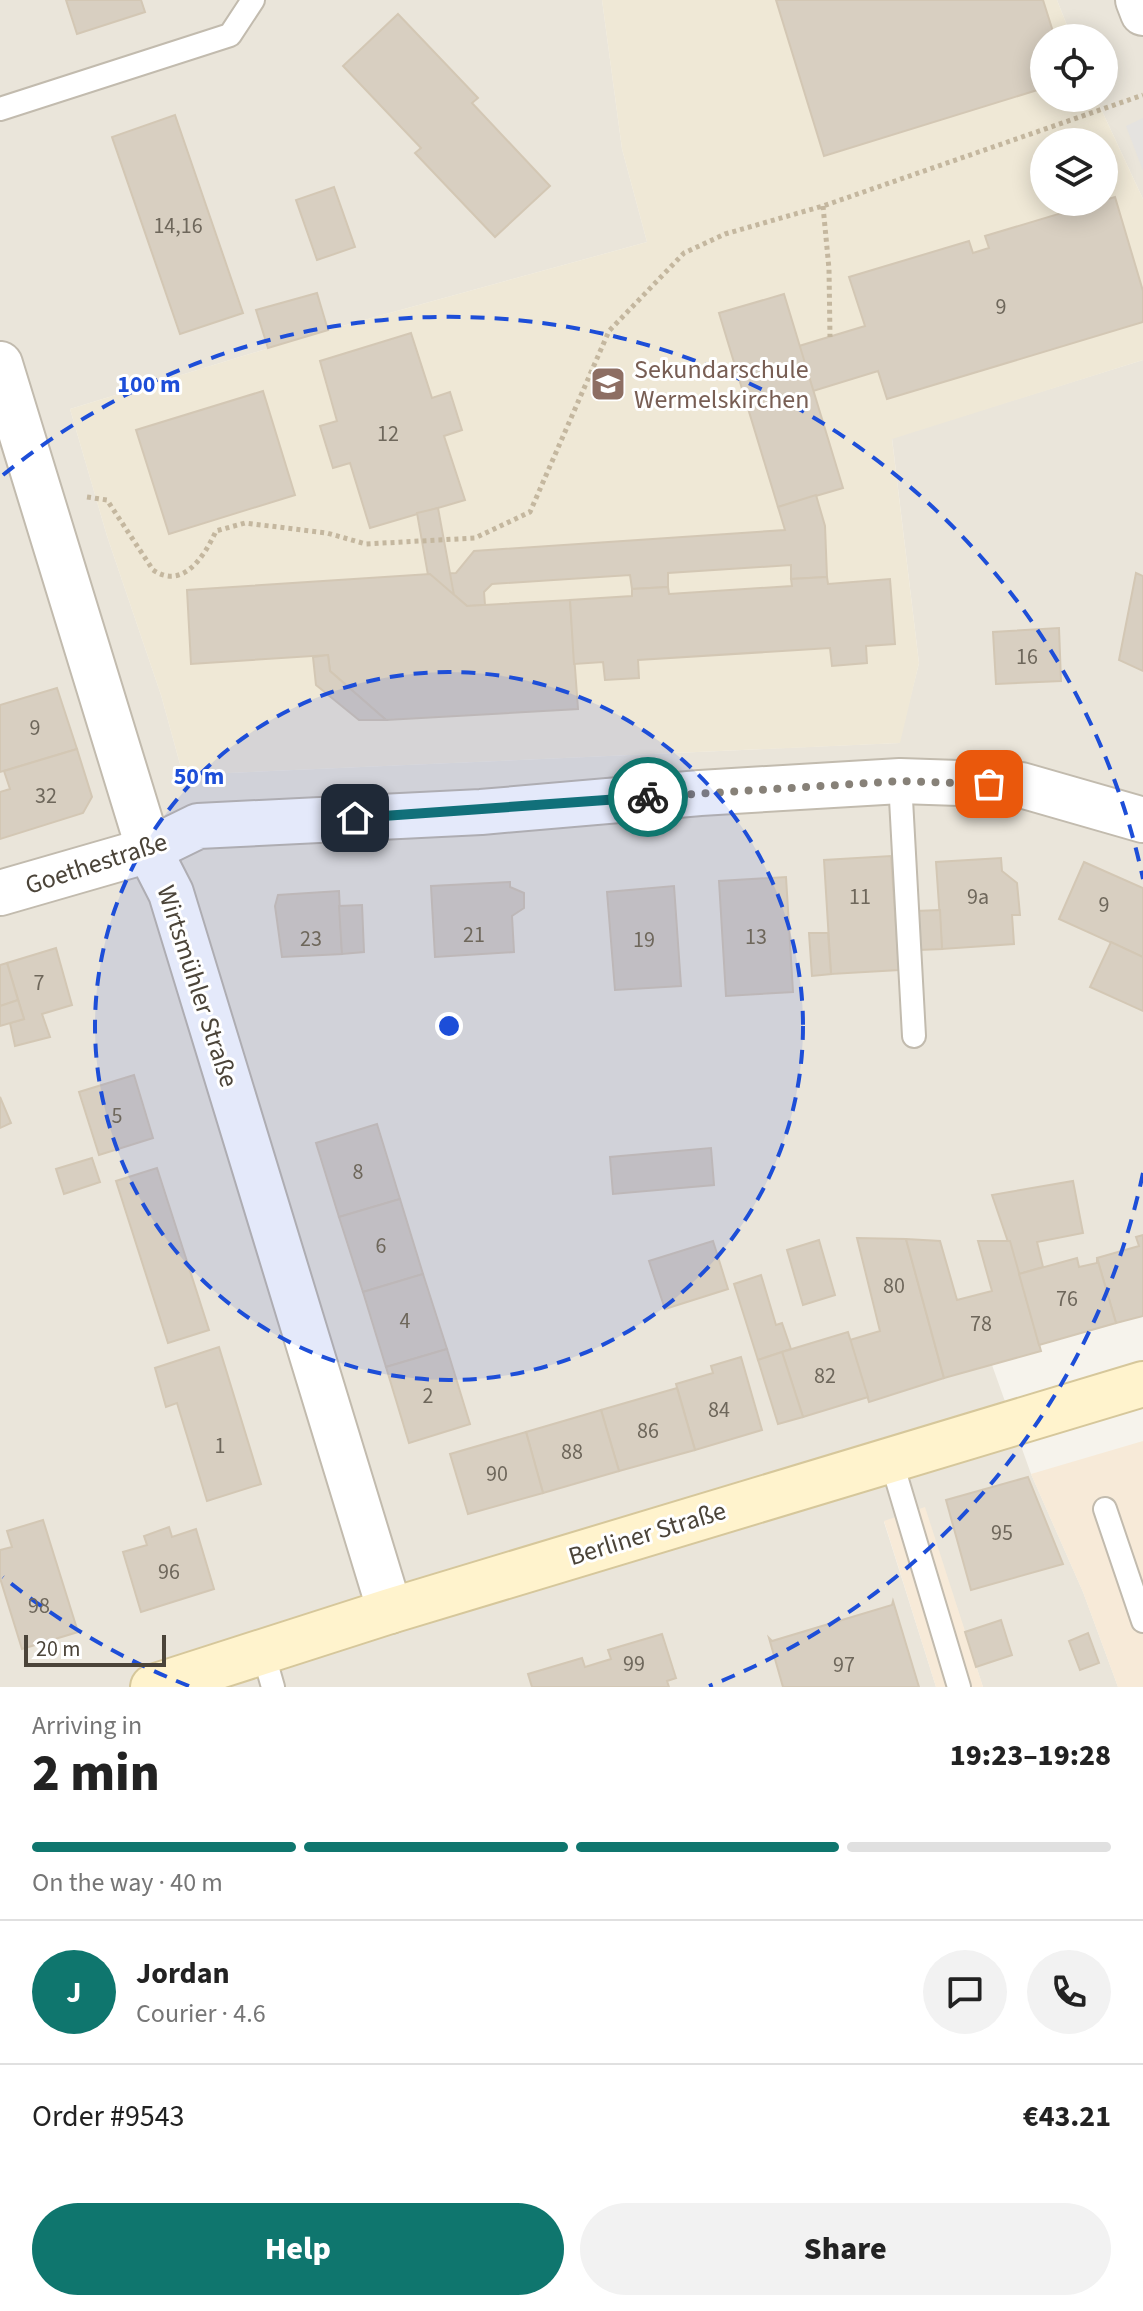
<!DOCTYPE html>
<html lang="en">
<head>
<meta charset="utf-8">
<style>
	:root { --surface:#fff; --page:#f2f2f2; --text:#222; --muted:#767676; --line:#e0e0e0; --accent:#0f766e }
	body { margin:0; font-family:"Source Sans 3",sans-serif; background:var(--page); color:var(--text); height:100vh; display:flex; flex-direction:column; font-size:30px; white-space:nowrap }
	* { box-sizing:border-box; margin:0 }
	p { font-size:26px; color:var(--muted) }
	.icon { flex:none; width:44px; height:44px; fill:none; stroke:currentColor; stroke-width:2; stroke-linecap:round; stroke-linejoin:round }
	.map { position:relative; height:1687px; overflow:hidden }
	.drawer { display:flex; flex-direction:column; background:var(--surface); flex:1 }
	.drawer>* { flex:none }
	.fabs { position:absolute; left:1030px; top:24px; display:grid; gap:16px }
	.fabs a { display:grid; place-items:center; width:88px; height:88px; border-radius:50%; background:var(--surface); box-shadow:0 4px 20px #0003; font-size:40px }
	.scale { position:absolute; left:24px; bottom:20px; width:142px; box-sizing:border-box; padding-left:8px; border:4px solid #4b4439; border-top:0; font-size:22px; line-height:28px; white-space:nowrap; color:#4b4439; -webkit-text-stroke:6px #fff; paint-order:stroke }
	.pin { position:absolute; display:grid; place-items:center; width:68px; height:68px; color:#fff; margin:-34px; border-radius:16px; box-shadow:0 4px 12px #0006 }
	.courier { position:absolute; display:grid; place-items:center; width:80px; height:80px; margin:-40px; border:6px solid #0f766e; border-radius:50%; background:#fff; color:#222; box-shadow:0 2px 10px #0007 }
	.overview em { font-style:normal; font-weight:800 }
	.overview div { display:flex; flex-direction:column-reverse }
	.overview { display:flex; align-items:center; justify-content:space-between; height:136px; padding:0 32px }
	h1 { font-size:52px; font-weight:800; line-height:60px }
	.bar { display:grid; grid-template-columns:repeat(4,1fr); gap:12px 8px; align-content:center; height:96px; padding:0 32px }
	.bar i { height:10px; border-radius:6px; background:var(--line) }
	.bar .selected { background:var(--accent) }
	.bar p { grid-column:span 4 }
	.line { display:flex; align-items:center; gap:20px; padding:0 32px; border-top:2px solid var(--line) }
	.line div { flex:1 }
	.round { display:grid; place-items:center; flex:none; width:84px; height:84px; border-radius:42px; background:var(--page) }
	.primary-button { display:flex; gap:16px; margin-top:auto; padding:16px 32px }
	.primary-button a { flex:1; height:92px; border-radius:48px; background:var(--accent); color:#fff; font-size:32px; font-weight:800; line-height:92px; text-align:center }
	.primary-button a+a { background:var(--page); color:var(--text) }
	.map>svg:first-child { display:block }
</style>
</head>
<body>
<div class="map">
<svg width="1143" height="1687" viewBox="0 0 1143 1687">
	<rect width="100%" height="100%" fill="#f6f3ec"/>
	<g fill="#eae5da">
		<path d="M 0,0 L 602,0 L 622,149 L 647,242 L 328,330 L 70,409 L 107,536 L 161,695 L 183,775 L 899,743 L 919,663 L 892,438 L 1143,360 L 1143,1316 L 1040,1345 L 1041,1351 L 992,1365 L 1031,1474 L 1083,1592 L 1118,1687 L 983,1687 L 924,1508 L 884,1522 L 936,1687 L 0,1687 Z"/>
		<path d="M 1057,0 L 1143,0 L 1143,199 L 1096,98 L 1104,98 L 1104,38 L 1072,38 Z"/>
	</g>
	<g fill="#f7ead8">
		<path d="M 1143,1441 L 1143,1687 L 1118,1687 L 1083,1592 L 1031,1474 Z"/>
		<path d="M 925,1507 L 983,1687 L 936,1687 L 884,1521 Z"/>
	</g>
	<path fill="#efe8d6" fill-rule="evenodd" d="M 602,0 L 1057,0 L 1072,38 L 1044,38 L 1044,98 L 1096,98 L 1143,199 L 1143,360 L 892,439 L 919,663 L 900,743 L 183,775 L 161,695 L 107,536 L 70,409 L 328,330 L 647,242 L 622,149 ZM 1044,142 L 1104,142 L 1104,202 L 1044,202 Z"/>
	<path fill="#e5e3e0" d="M 1143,118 L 1143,171 L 1126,126 Z"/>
	<g fill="#d8cfc1" stroke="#d3c7b4" stroke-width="2">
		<path d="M 66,0 L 141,0 L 145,12 L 77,34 Z"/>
		<path d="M 776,0 L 1043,0 L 1055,38 L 1044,38 L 1044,88 L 824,156 Z"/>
		<path d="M 398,14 L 478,98 L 472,103 L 550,186 L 495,237 L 415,153 L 421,148 L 343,66 Z"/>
		<path d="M 175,115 L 243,313 L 180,334 L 112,137 Z"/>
		<path d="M 334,187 L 355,247 L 317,260 L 296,200 Z"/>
		<path d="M 1115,197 L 1143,291 L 1143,322 L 887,399 L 878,371 L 813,391 L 799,346 L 865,326 L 849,277 L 969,241 L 973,253 L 989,248 L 985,236 Z"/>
		<path d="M 317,293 L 328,330 L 268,348 L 256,310 Z"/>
		<path d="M 784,294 L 843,488 L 778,507 L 719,313 Z"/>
		<path d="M 411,333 L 432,398 L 450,392 L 462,430 L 444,436 L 465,500 L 370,528 L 350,463 L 333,468 L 320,426 L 337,421 L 320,361 Z"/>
		<path d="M 263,391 L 295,495 L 169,534 L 136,430 Z"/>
		<path d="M 816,495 L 825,526 L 827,577 L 791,579 L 791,565 L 668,573 L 668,587 L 632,589 L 630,575 L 492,584 L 484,592 L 485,605 L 467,606 L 430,574 L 456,573 L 474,551 L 785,530 L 778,507 Z"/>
		<path d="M 438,508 L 454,595 L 428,575 L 417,513 Z"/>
		<path d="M 1136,573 L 1143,576 L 1143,671 L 1119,660 Z"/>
		<path d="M 430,574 L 467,606 L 570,600 L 578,709 L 386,720 L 330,671 L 328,655 L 191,664 L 187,590 Z"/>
		<path d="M 827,577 L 828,584 L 890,579 L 895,644 L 866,646 L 867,663 L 832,666 L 830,648 L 638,660 L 639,678 L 605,680 L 603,662 L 574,664 L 570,600 L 632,596 L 632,589 L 668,587 L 669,594 L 792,586 L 791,579 Z"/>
		<path d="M 1059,628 L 1061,681 L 996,684 L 993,632 Z"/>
		<path d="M 328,655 L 330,671 L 386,720 L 359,720 L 316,685 L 313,657 Z"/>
		<path d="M 57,688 L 77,749 L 0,772 L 0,705 Z"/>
		<path d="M 77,749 L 92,797 L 83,813 L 0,839 L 0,792 L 10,789 L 4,771 Z"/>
		<path d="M 891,856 L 899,970 L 831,974 L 824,860 Z"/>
		<path d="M 1001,858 L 1002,871 L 1017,883 L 1020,915 L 1012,915 L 1014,944 L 942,949 L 936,862 Z"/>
		<path d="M 1084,862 L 1143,888 L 1143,957 L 1059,919 Z"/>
		<path d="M 786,877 L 793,992 L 726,996 L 719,881 Z"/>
		<path d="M 510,882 L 510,887 L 524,893 L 524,908 L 512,916 L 514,952 L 435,957 L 431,886 Z"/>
		<path d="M 674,886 L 681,986 L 615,990 L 607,892 Z"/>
		<path d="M 339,891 L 342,954 L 282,957 L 275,906 L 278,895 Z"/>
		<path d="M 362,905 L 364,952 L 342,954 L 339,906 Z"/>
		<path d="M 940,910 L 942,949 L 919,950 L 916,911 Z"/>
		<path d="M 809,933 L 828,933 L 831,974 L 812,976 Z"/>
		<path d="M 1111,942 L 1143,957 L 1143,1011 L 1090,987 Z"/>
		<path d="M 56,948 L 72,1005 L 42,1014 L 50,1037 L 15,1046 L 10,1023 L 24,1019 L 7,963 Z"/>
		<path d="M 7,963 L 18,1000 L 0,1006 L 0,965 Z"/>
		<path d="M 18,1000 L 24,1019 L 0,1026 L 0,1006 Z"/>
		<path d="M 134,1075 L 153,1138 L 99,1155 L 79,1092 Z"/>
		<path d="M 0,1097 L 11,1123 L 0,1128 Z"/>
		<path d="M 377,1124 L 400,1199 L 339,1217 L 316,1143 Z"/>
		<path d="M 711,1148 L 714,1185 L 613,1194 L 610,1157 Z"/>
		<path d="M 92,1158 L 100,1182 L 64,1194 L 56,1169 Z"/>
		<path d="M 157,1168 L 209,1330 L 168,1343 L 116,1181 Z"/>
		<path d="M 1073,1181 L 1083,1233 L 1037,1242 L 1043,1267 L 1019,1274 L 992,1195 Z"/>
		<path d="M 400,1199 L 423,1274 L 363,1292 L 339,1217 Z"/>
		<path d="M 1143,1235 L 1143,1316 L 1116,1323 L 1097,1258 L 1139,1246 L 1136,1237 Z"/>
		<path d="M 857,1238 L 906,1239 L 944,1378 L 869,1402 L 850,1340 L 880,1331 Z"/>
		<path d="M 906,1239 L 940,1241 L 957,1300 L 992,1291 L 978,1241 L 1010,1241 L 1041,1351 L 944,1378 Z"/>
		<path d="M 819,1240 L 835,1295 L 803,1305 L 787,1250 Z"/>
		<path d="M 713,1241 L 728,1289 L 665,1309 L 649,1261 Z"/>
		<path d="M 1077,1258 L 1079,1267 L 1097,1263 L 1097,1258 L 1116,1323 L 1039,1345 L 1019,1274 Z"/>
		<path d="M 423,1274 L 447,1349 L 386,1367 L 363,1292 Z"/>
		<path d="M 761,1275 L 776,1325 L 782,1323 L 791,1349 L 758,1360 L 734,1284 Z"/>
		<path d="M 848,1332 L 868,1397 L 803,1417 L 782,1352 Z"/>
		<path d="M 219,1347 L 261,1484 L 207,1501 L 177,1403 L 166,1407 L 155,1368 Z"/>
		<path d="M 447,1349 L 470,1424 L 409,1443 L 386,1367 Z"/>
		<path d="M 782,1352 L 803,1417 L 778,1424 L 758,1360 Z"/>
		<path d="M 741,1357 L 762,1430 L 695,1450 L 676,1384 L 713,1373 L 711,1366 Z"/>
		<path d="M 677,1388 L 695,1450 L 619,1471 L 601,1410 Z"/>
		<path d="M 601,1410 L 619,1471 L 543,1493 L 526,1432 Z"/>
		<path d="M 526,1432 L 543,1493 L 468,1514 L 450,1454 Z"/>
		<path d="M 1028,1477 L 1063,1564 L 971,1590 L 946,1500 Z"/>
		<path d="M 43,1520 L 78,1632 L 22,1649 L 0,1578 L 0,1550 L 12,1547 L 7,1531 Z"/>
		<path d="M 169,1527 L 172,1537 L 196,1529 L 214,1589 L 141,1612 L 123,1552 L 147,1545 L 144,1536 Z"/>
		<path d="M 893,1601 L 919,1687 L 783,1687 L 769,1638 L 772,1641 L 892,1605 Z"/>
		<path d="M 1001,1620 L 1012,1655 L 976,1667 L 965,1632 Z"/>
		<path d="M 1088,1633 L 1099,1663 L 1080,1670 L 1069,1641 Z"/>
		<path d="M 662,1634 L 676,1678 L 667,1681 L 669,1687 L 532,1687 L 528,1674 L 582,1658 L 585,1667 L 611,1659 L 608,1650 Z"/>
	</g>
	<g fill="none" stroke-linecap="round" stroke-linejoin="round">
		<defs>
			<g id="service">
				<path d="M 0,109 L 230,35 L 253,0"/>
				<path d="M 900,781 L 914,1036"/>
				<path d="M 891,1460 L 959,1687"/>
				<path d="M 1105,1509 L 1143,1621"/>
				<path d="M 263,1652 L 273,1687"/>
			</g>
			<g id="minor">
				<path d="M 1138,0 L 1143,13"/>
				<path d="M 0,364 L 149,850 L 171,893 L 390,1611"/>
				<path d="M 0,893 L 149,850 L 198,826 L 481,812 L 700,793 L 900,781 L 1021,785 L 1143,820"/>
			</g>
			<path id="secondary" d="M 153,1687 L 390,1611 L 1143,1384"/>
		</defs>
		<use href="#service" stroke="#c2bbae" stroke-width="26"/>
		<use href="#minor" stroke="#c2bbae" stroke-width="48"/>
		<use href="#secondary" stroke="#d6c79b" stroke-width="48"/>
		<g stroke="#c4b79f" stroke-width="5" stroke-dasharray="4 4" stroke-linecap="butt">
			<path d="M 823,206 L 829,269 L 830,337"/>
			<path d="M 87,497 L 107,500 L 153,570 C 183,590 204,557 216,531 L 245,523 L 327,533 L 366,544 L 475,538 L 530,512 L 609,331 L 684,253 L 725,234 L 823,206 L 1143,95"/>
		</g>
		<use href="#service" stroke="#fff" stroke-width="22"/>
		<use href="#minor" stroke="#fff" stroke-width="44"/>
		<use href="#secondary" stroke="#fff3cd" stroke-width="44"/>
	</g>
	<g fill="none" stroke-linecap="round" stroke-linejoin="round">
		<path stroke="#878178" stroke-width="8" stroke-dasharray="0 14.4" d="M 648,797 L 900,781 L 989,784"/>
		<path stroke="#0f766e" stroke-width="10" d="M 355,818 L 648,797"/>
	</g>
	<circle cx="449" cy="1026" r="354" fill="#1d4ed8" fill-opacity=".12"/>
	<g fill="none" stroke="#1d4ed8" stroke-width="4" stroke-dasharray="14 10">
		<circle cx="449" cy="1026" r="354"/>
		<path d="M1143 1173A709 709 0 0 1 709 1686M189 1686A709 709 0 0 1 3 1577M3 475A709 709 0 0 1 1143 879"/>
	</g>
	<defs>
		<symbol id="school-square" viewBox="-11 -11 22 22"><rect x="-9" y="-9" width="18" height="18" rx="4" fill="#8d6e63" stroke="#fff"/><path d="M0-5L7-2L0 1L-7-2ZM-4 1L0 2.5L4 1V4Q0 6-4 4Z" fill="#fff"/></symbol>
	</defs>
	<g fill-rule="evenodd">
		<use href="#school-square" x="588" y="364" width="40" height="40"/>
	</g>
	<g text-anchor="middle" stroke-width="6" stroke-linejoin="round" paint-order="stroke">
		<g font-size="22" fill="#6e675b">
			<text x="178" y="233">14,16</text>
			<text x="1001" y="314">9</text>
			<text x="388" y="441">12</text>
			<text x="1027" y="664">16</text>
			<text x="35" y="735">9</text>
			<text x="46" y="803">32</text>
			<text x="860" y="904">11</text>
			<text x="978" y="904">9a</text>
			<text x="1104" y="912">9</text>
			<text x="474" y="942">21</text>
			<text x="756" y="944">13</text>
			<text x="311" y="946">23</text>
			<text x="644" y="947">19</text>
			<text x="39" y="990">7</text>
			<text x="117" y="1123">5</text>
			<text x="358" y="1179">8</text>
			<text x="381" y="1253">6</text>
			<text x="894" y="1293">80</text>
			<text x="1067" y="1306">76</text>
			<text x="405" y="1328">4</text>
			<text x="981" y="1331">78</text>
			<text x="825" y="1383">82</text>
			<text x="428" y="1403">2</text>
			<text x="719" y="1417">84</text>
			<text x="648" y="1438">86</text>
			<text x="220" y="1453">1</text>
			<text x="572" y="1459">88</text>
			<text x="497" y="1481">90</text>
			<text x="1002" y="1540">95</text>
			<text x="169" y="1579">96</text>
			<text x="39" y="1613">98</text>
			<text x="634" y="1671">99</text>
			<text x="844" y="1672">97</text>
		</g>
		<g font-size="26" fill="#785e54" stroke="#fff" text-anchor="start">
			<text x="634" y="378">Sekundarschule<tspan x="634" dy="30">Wermelskirchen</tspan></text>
		</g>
		<g font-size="26" fill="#4b4439" stroke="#fff">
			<text transform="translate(96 863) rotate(-18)" y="9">Goethestraße</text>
			<text transform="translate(198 986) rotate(72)" y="9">Wirtsmühler Straße</text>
			<text transform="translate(647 1533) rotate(-17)" y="9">Berliner Straße</text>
		</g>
	</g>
	<circle cx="449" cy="1026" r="12" fill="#1d4ed8" stroke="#fff" stroke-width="4"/>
	<g font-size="24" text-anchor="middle" font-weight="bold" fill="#1d4ed8" stroke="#fff" stroke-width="6" stroke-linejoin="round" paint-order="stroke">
		<text x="149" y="392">100 m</text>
		<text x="199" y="784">50 m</text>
	</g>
</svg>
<div class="fabs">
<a><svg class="icon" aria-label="locate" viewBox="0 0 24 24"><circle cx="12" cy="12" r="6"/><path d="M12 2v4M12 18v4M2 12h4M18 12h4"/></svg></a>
<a><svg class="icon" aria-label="layers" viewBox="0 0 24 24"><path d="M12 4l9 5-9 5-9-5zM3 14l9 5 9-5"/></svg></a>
</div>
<div class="scale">20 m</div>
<div class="pin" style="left:989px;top:784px;background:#ea580c"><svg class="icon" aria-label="bag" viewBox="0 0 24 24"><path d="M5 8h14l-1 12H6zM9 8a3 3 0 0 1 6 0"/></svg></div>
<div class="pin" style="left:355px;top:818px;background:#1f2937"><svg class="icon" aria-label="home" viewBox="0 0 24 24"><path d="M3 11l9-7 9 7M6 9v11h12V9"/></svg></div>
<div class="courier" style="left:648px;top:797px"><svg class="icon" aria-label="bike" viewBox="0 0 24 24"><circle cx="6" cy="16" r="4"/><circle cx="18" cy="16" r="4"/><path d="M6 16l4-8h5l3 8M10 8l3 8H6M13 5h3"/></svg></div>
</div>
<section class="drawer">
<div class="overview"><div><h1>2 min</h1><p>Arriving in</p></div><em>19:23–19:28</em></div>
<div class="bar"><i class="selected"></i><i class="selected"></i><i class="selected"></i><i></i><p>On the way · 40 m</p></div>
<div class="line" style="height:144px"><b class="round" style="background:var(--accent);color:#fff">J</b><div><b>Jordan</b><p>Courier · 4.6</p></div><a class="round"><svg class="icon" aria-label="chat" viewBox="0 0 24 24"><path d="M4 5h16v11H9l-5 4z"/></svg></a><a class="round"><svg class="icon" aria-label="phone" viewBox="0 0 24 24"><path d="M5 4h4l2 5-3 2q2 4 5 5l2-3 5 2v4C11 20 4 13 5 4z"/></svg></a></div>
<div class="line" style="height:104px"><div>Order #9543</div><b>€43.21</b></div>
<div class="primary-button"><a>Help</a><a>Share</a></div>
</section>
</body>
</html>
